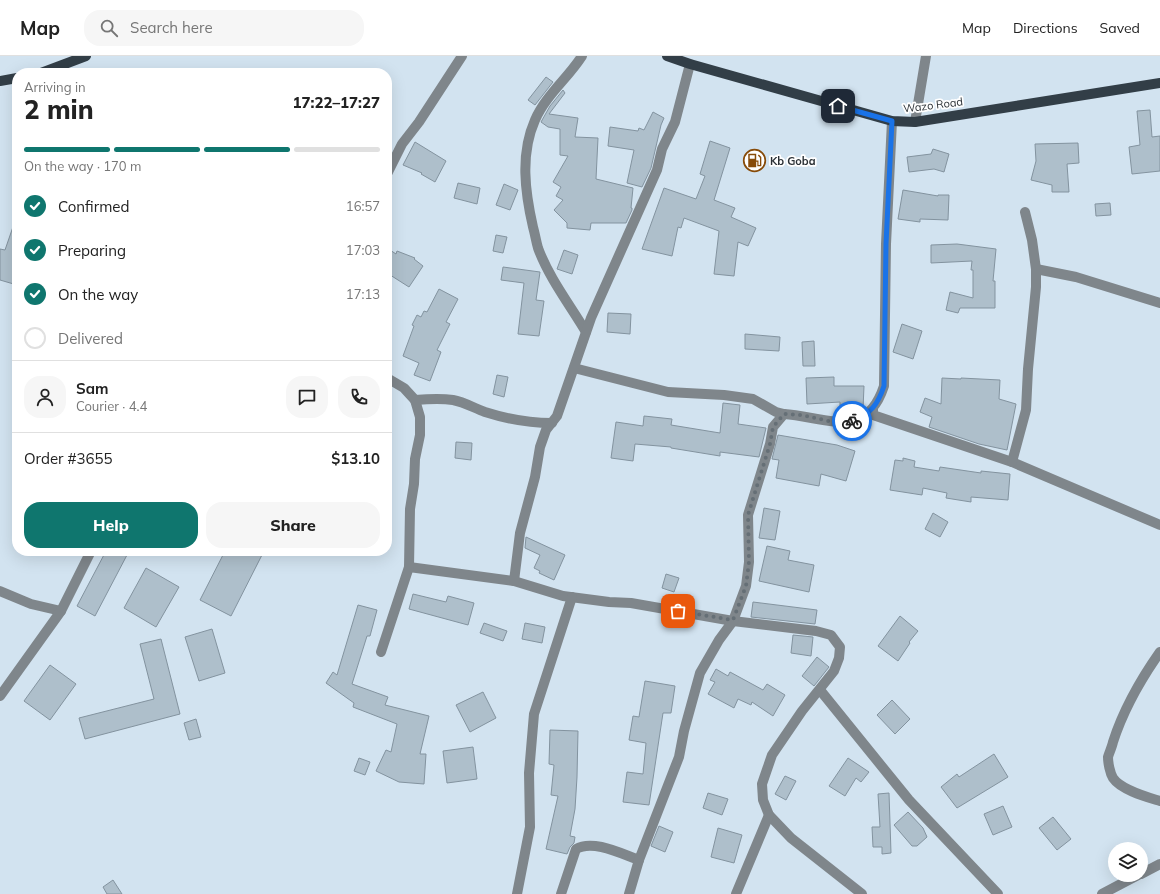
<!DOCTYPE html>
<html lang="en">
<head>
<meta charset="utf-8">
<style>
	:root { --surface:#fff; --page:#f6f6f6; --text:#222; --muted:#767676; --line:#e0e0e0; --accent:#0f766e }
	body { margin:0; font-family:Mulish,sans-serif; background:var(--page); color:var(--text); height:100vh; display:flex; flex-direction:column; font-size:15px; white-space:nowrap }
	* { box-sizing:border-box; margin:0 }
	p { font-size:13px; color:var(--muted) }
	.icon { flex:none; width:22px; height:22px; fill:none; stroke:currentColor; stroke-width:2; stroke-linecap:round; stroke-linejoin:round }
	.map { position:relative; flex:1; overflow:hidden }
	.sheet { position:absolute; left:12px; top:12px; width:380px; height:488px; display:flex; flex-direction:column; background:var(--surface); border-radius:16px; box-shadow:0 4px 16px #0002 }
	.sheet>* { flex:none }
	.buttons { position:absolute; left:1108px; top:786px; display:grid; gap:8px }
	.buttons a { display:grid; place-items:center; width:40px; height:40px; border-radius:50%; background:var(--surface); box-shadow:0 4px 16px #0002; font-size:20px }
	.pin { position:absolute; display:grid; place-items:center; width:34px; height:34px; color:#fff; margin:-17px; border-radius:8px; box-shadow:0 2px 6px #0006 }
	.courier { position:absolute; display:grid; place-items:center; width:40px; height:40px; margin:-20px; border:3px solid #1a73e8; border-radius:50%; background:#fff; color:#222; box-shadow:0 1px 5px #0007 }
	.overview em { font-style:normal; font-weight:800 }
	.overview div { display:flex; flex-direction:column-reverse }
	.overview { display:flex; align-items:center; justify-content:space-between; height:68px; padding:0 12px }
	h1 { font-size:26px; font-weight:800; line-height:30px }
	.bar { display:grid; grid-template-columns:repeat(4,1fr); gap:6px 4px; align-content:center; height:48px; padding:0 12px }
	.bar i { height:5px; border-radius:3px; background:var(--line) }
	.bar .current { background:var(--accent) }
	.bar p { grid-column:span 4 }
	.line { display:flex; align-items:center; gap:10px; padding:0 12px; border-top:1px solid var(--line) }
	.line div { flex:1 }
	.round { display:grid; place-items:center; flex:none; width:42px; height:42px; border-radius:16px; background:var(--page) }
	ol { padding:0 12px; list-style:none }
	li { display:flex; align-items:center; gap:12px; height:44px }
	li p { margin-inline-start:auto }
	li .icon { padding:4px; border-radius:50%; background:var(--accent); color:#fff; stroke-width:4 }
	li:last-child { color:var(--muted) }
	li i { width:22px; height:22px; border:2px solid var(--line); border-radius:50% }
	.cta { display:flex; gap:8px; margin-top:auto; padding:8px 12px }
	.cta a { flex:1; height:46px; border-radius:16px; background:var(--accent); color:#fff; font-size:16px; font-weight:800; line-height:46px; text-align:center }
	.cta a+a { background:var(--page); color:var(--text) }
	header { display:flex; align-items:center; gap:24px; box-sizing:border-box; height:56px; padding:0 20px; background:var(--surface); border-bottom:1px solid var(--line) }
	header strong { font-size:19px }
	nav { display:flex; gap:22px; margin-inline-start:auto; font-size:14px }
	.search { width:280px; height:36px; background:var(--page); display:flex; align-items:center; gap:10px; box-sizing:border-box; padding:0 14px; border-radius:16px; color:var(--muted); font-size:15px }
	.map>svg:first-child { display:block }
</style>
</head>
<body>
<header>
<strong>Map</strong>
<div class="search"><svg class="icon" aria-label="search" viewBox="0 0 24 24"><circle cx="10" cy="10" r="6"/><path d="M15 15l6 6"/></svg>Search here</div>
<nav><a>Map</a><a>Directions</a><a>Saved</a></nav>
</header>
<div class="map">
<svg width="1160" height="838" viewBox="0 0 1160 838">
	<rect width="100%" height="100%" fill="#d2e3f0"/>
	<g fill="#aebfcb" stroke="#83939f">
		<path d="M 546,21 L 553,26 L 535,49 L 528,44 Z"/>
		<path d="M 563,34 L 565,37 L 549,58 L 578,62 L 575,81 L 598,82 L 596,123 L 633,132 L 631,152 L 632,152 L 632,154 L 626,167 L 591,167 L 590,174 L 567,172 L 567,167 L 554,154 L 563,144 L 556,140 L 561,131 L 553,126 L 568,100 L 560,99 L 560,73 L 548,71 L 541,66 L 550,50 Z"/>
		<path d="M 1150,54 L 1152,81 L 1160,80 L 1160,115 L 1132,118 L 1129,91 L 1140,89 L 1137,55 Z"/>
		<path d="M 653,56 L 664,62 L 661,69 L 651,112 L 642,131 L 627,127 L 634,94 L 608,90 L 610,71 L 638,75 L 639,72 L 644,74 Z"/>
		<path d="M 710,85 L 730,92 L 714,144 L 735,152 L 731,161 L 756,172 L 748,190 L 738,186 L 734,220 L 714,218 L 719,175 L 684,162 L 681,172 L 678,171 L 672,200 L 642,193 L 664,132 L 696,143 L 705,120 L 700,118 Z"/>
		<path d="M 415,86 L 446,105 L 435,126 L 421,118 L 422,117 L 403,109 Z"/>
		<path d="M 1078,87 L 1079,107 L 1067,108 L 1069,136 L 1052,136 L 1052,129 L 1031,124 L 1036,105 L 1035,88 Z"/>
		<path d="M 933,93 L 949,98 L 944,116 L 934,113 L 909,116 L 907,101 L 931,98 Z"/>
		<path d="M 458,127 L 480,132 L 477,148 L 454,142 Z"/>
		<path d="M 504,128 L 518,134 L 510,154 L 496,149 Z"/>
		<path d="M 903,134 L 938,140 L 938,139 L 949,139 L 948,164 L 920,163 L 920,166 L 898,163 Z"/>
		<path d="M 1110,147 L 1111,159 L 1096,160 L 1095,148 Z"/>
		<path d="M 15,165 L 17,166 L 17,229 L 0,224 L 0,193 L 5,194 Z"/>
		<path d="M 496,179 L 507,181 L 503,197 L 493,195 Z"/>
		<path d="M 957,188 L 996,193 L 993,225 L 995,225 L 995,252 L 960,252 L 958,257 L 946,254 L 950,236 L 973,242 L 973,214 L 971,214 L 972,205 L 931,207 L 931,189 Z"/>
		<path d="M 387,192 L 396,198 L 397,195 L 415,202 L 414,203 L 423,210 L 409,231 L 387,217 Z"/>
		<path d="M 564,194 L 578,199 L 572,218 L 557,213 Z"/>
		<path d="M 503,211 L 540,216 L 536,244 L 544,245 L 539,280 L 518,278 L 524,227 L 501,224 Z"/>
		<path d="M 439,233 L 458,243 L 446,266 L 450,268 L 437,294 L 441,296 L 430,325 L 414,319 L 419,307 L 403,300 L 414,270 L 412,269 L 417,259 L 421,261 L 424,255 L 427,256 Z"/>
		<path d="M 608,257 L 631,258 L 630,278 L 607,276 Z"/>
		<path d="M 902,268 L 922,275 L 913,303 L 893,296 Z"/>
		<path d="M 745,278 L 780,281 L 779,295 L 745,293 Z"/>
		<path d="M 814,285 L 815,310 L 803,310 L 802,286 Z"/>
		<path d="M 497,319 L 508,321 L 504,341 L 493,338 Z"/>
		<path d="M 834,321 L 834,330 L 864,330 L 863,353 L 860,354 L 840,354 L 840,346 L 807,348 L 806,322 Z"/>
		<path d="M 942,322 L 961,323 L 961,322 L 1000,324 L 999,343 L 1016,348 L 1007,394 L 979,388 L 929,371 L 932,361 L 920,356 L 925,342 L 941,348 Z"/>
		<path d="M 723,347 L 740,349 L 738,368 L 766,372 L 759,401 L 720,396 L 720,400 L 671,392 L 671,391 L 635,388 L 633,405 L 611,402 L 616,366 L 643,370 L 644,360 L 672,363 L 671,369 L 720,377 Z"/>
		<path d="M 778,379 L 837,389 L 855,395 L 846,425 L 821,418 L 819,430 L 776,422 L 779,404 L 772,403 Z"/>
		<path d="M 456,386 L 472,387 L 471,404 L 455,402 Z"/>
		<path d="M 903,402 L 915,405 L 914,411 L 939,415 L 940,411 L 981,417 L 981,415 L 1010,418 L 1008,444 L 971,441 L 971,446 L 946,442 L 947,437 L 923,432 L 922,439 L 890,434 L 895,404 L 903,405 Z"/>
		<path d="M 764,452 L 780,455 L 775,484 L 759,482 Z"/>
		<path d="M 933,457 L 948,466 L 940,481 L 925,473 Z"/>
		<path d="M 526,481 L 565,499 L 554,524 L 539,517 L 540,515 L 534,512 L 540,499 L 525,492 Z"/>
		<path d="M 767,490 L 790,495 L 788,504 L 814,509 L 809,536 L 759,525 Z"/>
		<path d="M 106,495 L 120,495 L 127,499 L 95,560 L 77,550 Z"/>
		<path d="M 225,495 L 264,495 L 231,560 L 200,544 Z"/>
		<path d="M 146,512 L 179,531 L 156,571 L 124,552 Z"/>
		<path d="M 666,518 L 679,522 L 674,536 L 662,532 Z"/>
		<path d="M 413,538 L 446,546 L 448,540 L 474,547 L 468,569 L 409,553 Z"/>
		<path d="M 753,546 L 817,554 L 815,568 L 751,561 Z"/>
		<path d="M 358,549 L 377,554 L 370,580 L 367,580 L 352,628 L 388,641 L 385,649 L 429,660 L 420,698 L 426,698 L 424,728 L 399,726 L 376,715 L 386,694 L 391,696 L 397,668 L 353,651 L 354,647 L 326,627 L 333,616 L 337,619 Z"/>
		<path d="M 900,560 L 918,575 L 909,586 L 910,587 L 898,605 L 878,590 Z"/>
		<path d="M 484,567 L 507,575 L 503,585 L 480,577 Z"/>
		<path d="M 525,567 L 545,571 L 542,587 L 522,583 Z"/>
		<path d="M 212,573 L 225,617 L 199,625 L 185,581 Z"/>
		<path d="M 793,579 L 813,581 L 811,600 L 791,597 Z"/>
		<path d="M 161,583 L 180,658 L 85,683 L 79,662 L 154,643 L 140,588 Z"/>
		<path d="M 817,601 L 829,611 L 814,630 L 802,620 Z"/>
		<path d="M 50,609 L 76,628 L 50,664 L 24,645 Z"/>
		<path d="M 716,613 L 728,620 L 730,616 L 763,634 L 767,628 L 785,639 L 773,660 L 752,646 L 751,649 L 738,643 L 734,652 L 708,638 L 715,626 L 710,624 Z"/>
		<path d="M 645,625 L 675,630 L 671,657 L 663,657 L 649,749 L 623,746 L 627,716 L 643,718 L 646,687 L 629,684 L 633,660 L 639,661 Z"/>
		<path d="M 483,636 L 496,662 L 470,676 L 456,649 Z"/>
		<path d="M 892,644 L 910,663 L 895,678 L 877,659 Z"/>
		<path d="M 196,663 L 201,681 L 189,684 L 184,667 Z"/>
		<path d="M 550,674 L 578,675 L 577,721 L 575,753 L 570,780 L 575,781 L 574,787 L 570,791 L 567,798 L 546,793 L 558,740 L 551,739 L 554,709 L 549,708 Z"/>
		<path d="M 473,691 L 477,723 L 447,727 L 443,695 Z"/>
		<path d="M 994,698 L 1008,721 L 957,752 L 941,731 L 957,718 L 959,721 Z"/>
		<path d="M 359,702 L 370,706 L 365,719 L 354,715 Z"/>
		<path d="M 848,702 L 869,716 L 861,726 L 856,722 L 845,740 L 829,730 Z"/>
		<path d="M 785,720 L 796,725 L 786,744 L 775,738 Z"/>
		<path d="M 708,737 L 728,743 L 722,759 L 703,752 Z"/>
		<path d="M 889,737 L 891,797 L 882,798 L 882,791 L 873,791 L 872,771 L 880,771 L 878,738 Z"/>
		<path d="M 1003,750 L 1012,771 L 993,779 L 984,758 Z"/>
		<path d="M 908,756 L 923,772 L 927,781 L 917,790 L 912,790 L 894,769 Z"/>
		<path d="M 1053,761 L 1071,783 L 1057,794 L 1039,772 Z"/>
		<path d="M 659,770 L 673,776 L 665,796 L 651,790 Z"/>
		<path d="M 718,772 L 742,779 L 734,807 L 711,801 Z"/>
		<path d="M 113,824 L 122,838 L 107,838 L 103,831 Z"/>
	</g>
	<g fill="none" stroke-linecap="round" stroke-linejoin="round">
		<g stroke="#7f868b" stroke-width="10">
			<path d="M 582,0 C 568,22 546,39 535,64 C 520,98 525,136 533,171 C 535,178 536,185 538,192 C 549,222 570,249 586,276"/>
			<path d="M 915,66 L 926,0"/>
			<path d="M 387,118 L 402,88 L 419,66 L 462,0"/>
			<path d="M 1036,213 L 1076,221 L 1160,247"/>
			<path d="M 574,312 L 668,336 L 724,339 L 753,343 L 776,356 L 784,358"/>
			<path d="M 415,344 C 427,343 440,342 453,344 C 464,346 474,352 485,356 C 507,363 528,367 552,367"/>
			<path d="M 873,353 L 873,359 L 1012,406 L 1160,469"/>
			<path d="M 1012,406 L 1026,354 L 1028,313 L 1036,231 L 1036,213 L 1032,184 L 1025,156"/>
			<path d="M 409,511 L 514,525 L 563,540 L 609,546 L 631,547 L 733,565 L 816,575 L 831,579 L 840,591 L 839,602 L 834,615 L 802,655 L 772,699 L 762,728 L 763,744 L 769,759 L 791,782 L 862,838"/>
			<path d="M 514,525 L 520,477 L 535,421 L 540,391 L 546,374 L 557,360 L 591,262 L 657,114 L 662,93 L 675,66 L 690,8"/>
			<path d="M 0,535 L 31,548 L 61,555"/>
			<path d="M 381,596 L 409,511 L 410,453 L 414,428 L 415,403 L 420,379 L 420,361 L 415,344 L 404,332 L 387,322"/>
			<path d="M 1160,596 C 1141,623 1123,655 1113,686 C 1112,691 1109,697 1108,701 C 1108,707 1110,717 1113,722 C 1121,734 1147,741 1160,745"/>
			<path d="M 820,634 L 909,744 L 998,838"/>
			<path d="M 0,640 L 61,555 L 91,495"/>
			<path d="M 1141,818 L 1160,808"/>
			<path d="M 517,838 L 530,771 L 529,717 L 534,658 L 572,541"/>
			<path d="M 561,838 L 576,793 C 593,783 622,798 639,804"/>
			<path d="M 629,838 L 639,804 L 679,701 L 684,675 L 700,617 L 719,584 L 733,565 L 746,530 L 749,506 L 748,459 L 770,388 L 773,371 L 784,358 C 826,361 866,385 884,330 L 886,188 L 892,65"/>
			<path d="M 736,838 L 769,759"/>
			<path d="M 1102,838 L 1138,819"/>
		</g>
		<g stroke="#323e47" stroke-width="10">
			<path d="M 667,0 L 690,8 L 892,65 L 915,66 L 1160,27"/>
			<path d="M 41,17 L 86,0"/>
			<path d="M 0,25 L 17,22"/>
		</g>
	</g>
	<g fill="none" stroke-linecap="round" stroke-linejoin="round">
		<path stroke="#656f76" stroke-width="4" stroke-dasharray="0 7.2" d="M 678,555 L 733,564 L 746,530 L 749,506 L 748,459 L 770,388 L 773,371 L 784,358 L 801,359 L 838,367 L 852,365"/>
		<path stroke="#1a73e8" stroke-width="5" d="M 838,50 L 892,65 L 886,188 L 884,330 C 878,348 871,358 852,365"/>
	</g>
	<defs>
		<symbol id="fuel-ring" viewBox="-11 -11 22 22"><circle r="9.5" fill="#fff" stroke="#874b09" stroke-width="1.5"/><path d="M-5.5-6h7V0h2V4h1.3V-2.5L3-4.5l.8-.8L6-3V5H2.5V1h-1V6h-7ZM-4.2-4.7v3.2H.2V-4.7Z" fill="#874b09"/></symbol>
	</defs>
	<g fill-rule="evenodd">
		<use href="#fuel-ring" x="742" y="92" width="25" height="25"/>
	</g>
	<g text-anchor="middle" stroke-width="3.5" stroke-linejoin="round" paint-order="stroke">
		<g font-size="11" fill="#2a3035" stroke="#fff">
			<text transform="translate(933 49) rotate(-7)" y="4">Wazo Road</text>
		</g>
		<g font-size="11" font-weight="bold" fill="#2a3035" stroke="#fff" text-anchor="start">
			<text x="770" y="109">Kb Goba</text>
		</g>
	</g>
</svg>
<div class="buttons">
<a><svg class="icon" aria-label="layers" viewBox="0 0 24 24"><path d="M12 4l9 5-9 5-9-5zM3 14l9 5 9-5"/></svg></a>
</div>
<div class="pin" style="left:678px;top:555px;background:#ea580c"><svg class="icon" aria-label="bag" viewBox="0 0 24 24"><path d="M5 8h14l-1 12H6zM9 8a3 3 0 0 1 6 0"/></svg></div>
<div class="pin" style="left:838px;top:50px;background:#1f2937"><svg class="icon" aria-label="home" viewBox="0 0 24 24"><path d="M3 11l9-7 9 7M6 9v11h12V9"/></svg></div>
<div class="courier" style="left:852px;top:365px"><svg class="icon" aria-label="bike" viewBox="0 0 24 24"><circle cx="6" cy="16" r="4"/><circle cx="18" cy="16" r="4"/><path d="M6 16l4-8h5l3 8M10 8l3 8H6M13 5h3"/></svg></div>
<section class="sheet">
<div class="overview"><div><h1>2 min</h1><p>Arriving in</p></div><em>17:22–17:27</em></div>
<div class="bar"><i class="current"></i><i class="current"></i><i class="current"></i><i></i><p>On the way · 170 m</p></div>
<ol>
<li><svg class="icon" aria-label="check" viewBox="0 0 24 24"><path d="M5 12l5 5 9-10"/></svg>Confirmed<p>16:57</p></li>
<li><svg class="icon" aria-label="check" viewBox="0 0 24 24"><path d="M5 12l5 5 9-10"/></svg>Preparing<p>17:03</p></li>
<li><svg class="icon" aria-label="check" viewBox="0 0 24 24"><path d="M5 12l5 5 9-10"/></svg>On the way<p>17:13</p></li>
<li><i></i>Delivered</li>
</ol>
<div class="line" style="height:72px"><a class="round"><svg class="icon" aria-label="person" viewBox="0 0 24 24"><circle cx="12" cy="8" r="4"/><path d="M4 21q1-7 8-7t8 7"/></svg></a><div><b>Sam</b><p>Courier · 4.4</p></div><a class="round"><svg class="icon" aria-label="chat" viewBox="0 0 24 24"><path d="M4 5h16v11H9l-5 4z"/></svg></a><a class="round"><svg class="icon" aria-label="phone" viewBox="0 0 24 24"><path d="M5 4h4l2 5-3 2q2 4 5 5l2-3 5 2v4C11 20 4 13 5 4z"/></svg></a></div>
<div class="line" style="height:52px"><div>Order #3655</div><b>$13.10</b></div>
<div class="cta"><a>Help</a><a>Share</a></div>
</section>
</div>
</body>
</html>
